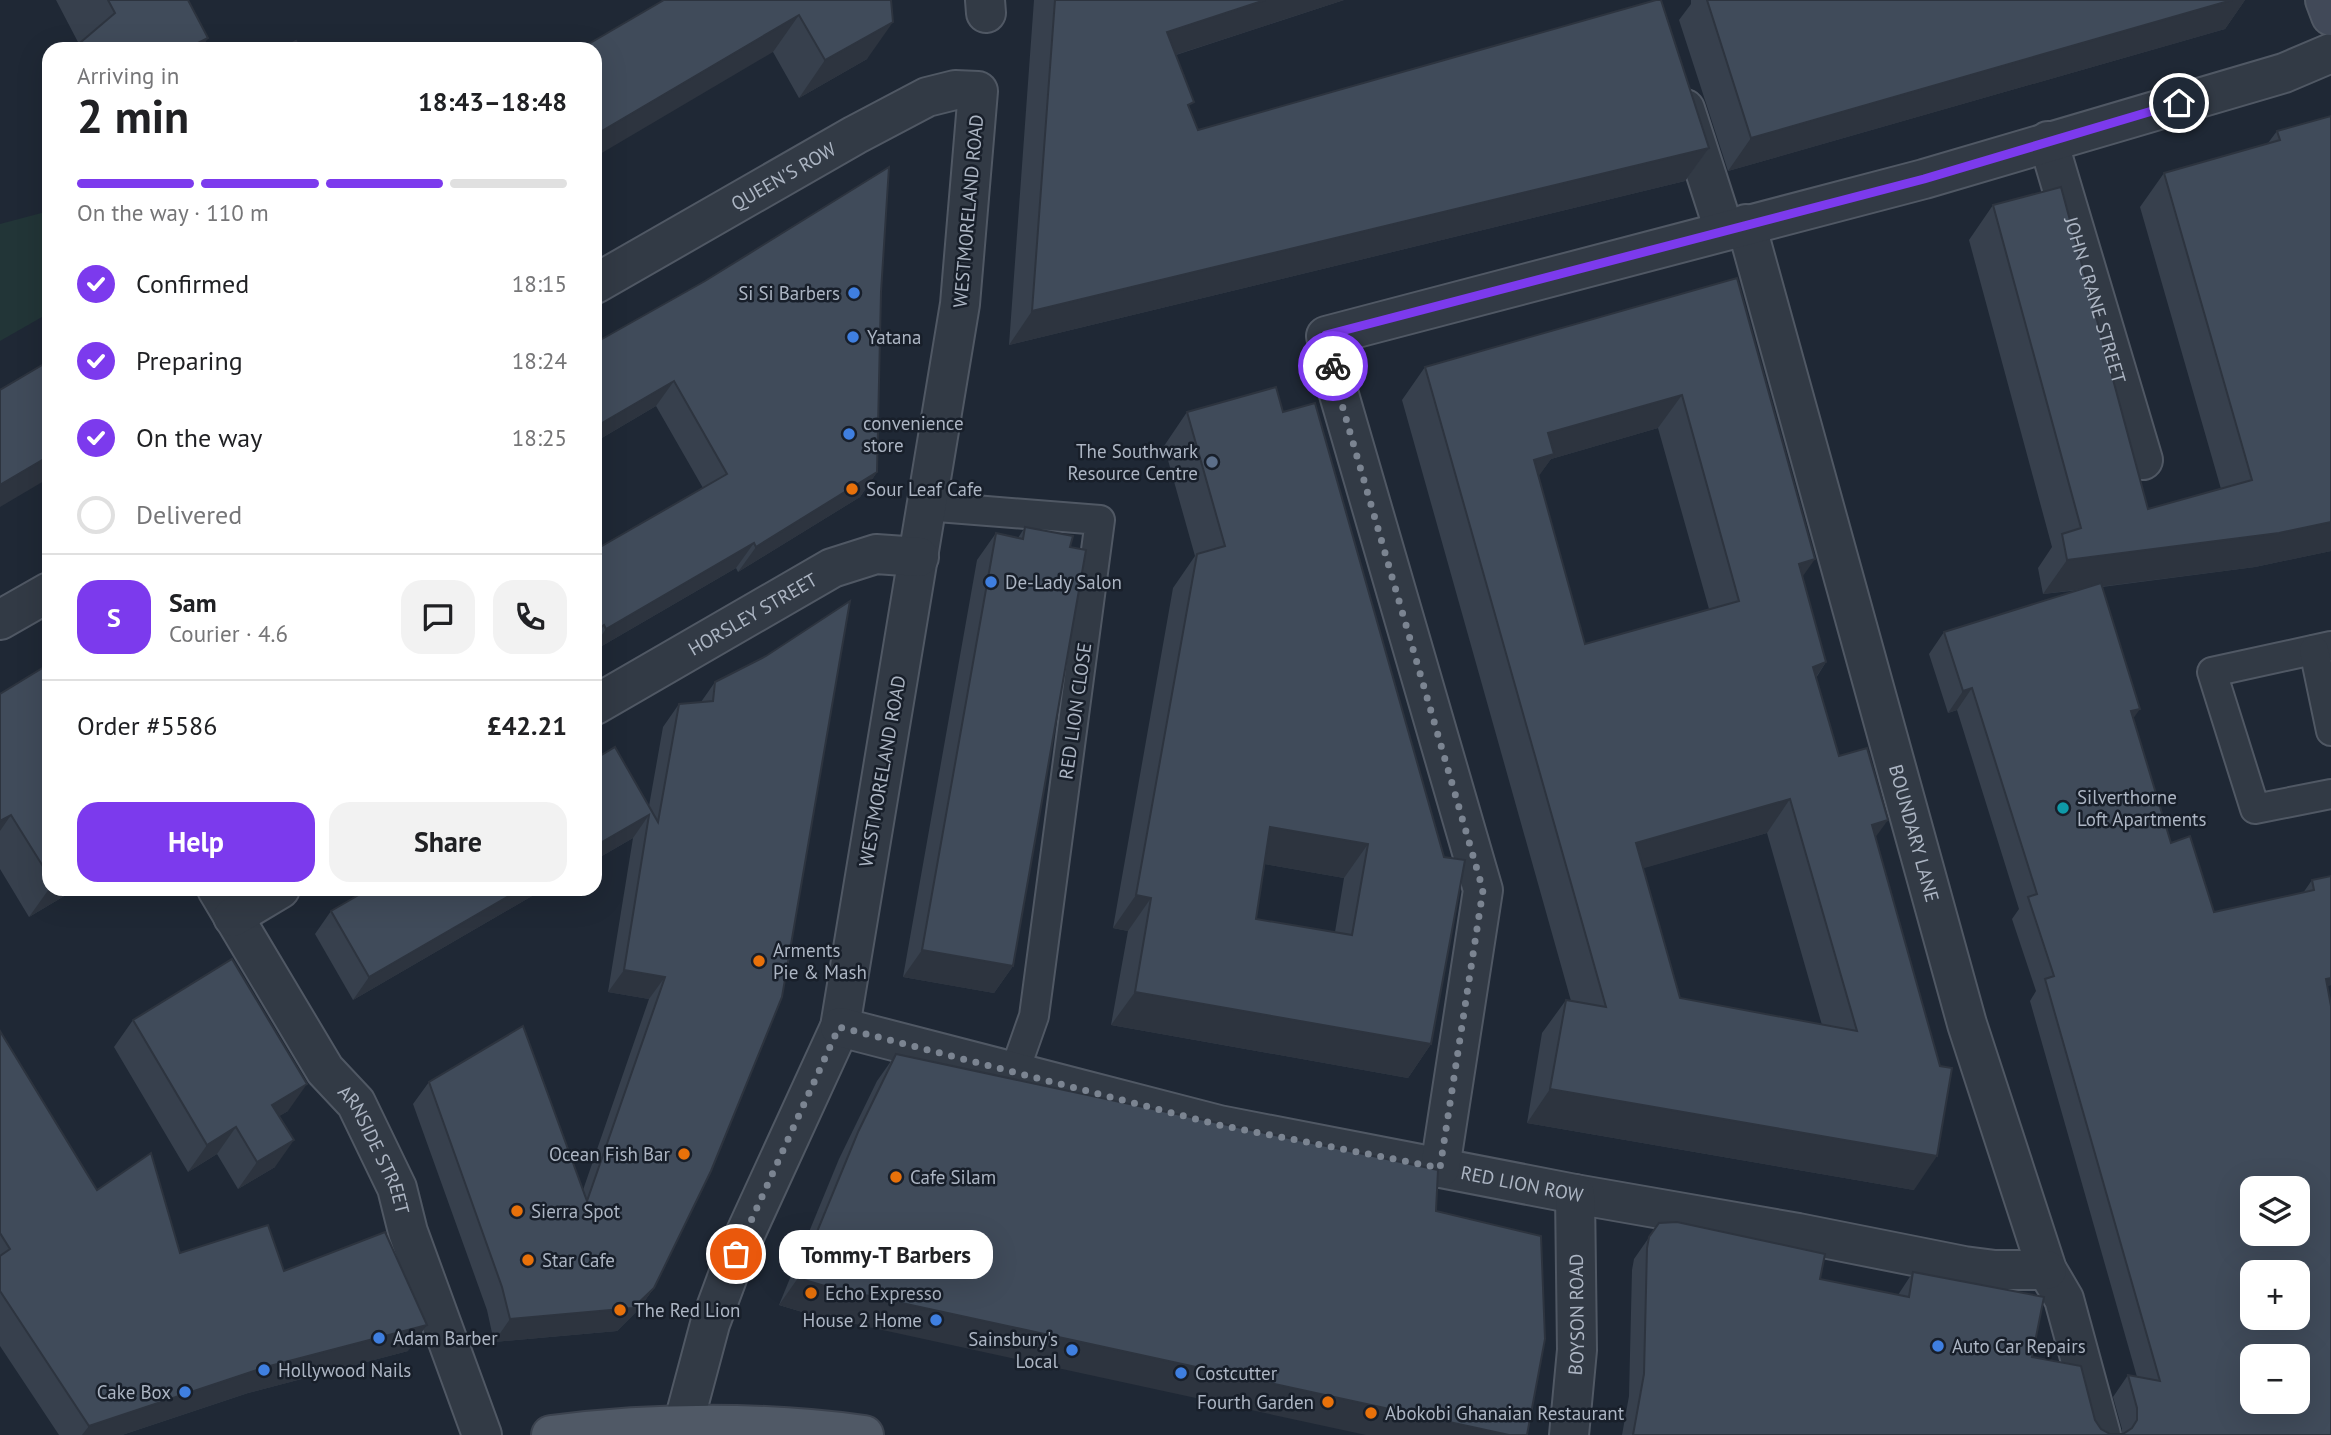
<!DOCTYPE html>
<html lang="en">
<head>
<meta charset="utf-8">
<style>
	:root { --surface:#fff; --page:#f2f2f2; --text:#202124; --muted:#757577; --line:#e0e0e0; --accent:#7c3aed }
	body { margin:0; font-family:"PT Sans",sans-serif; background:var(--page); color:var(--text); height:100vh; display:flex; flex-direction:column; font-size:26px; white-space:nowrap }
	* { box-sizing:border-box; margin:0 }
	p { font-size:23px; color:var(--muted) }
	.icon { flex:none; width:38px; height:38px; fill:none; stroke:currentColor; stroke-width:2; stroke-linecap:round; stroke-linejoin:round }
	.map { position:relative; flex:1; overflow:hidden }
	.details { position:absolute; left:42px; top:42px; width:560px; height:854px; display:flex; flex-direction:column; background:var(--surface); border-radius:21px; box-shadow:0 7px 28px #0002 }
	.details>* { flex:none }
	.buttons { position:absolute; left:2240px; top:1176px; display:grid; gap:14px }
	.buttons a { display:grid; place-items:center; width:70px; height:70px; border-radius:14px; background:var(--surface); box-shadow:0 7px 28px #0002; font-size:35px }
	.pin { position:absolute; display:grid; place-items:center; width:60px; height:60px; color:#fff; margin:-30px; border:4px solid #fff; border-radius:50%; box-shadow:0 2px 7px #0007 }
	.courier { position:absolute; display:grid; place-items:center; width:70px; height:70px; margin:-35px; border:5px solid #7c3aed; border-radius:50%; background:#fff; color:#222; box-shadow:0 2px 9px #0007 }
	.bubble { position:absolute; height:49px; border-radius:21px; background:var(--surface); box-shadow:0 7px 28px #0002; font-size:23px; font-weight:700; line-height:49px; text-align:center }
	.headline em { font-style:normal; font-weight:700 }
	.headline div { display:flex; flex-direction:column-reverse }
	.headline { display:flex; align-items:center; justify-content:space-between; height:119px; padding:0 35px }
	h1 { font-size:46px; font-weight:700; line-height:52px }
	.bar { display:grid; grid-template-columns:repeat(4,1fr); gap:10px 7px; align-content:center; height:84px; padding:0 35px }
	.bar i { height:9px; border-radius:5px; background:var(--line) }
	.bar .active { background:var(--accent) }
	.bar p { grid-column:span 4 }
	.line { display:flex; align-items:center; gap:18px; padding:0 35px; border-top:2px solid var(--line) }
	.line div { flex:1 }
	.round { display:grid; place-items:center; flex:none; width:74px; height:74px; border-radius:21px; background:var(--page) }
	ol { padding:0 35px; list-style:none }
	li { display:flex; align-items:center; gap:21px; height:77px }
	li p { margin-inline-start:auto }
	li .icon { padding:7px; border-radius:50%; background:var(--accent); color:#fff; stroke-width:4 }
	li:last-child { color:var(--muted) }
	li i { width:38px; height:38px; border:4px solid var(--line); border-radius:50% }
	.button { display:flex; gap:14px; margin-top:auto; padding:14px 35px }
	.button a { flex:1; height:80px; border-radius:21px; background:var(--accent); color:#fff; font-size:28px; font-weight:700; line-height:80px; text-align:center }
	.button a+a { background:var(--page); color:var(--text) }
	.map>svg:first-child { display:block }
</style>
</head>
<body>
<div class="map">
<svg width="2331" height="1435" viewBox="0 0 2331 1435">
	<rect width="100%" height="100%" fill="#1f2835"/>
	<path fill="#223537" d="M 49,211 L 49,313 L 0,341 L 0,224 Z"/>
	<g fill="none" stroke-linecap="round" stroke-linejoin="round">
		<defs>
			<g id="service">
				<path d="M 925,506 L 1100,520 L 1034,1016 L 1014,1073"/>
				<path d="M 2331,646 L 2212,672 L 2255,809 L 2331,794"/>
				<path d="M 2314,650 L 2331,731"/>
			</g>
			<g id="minor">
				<path d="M 985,0 L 986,13"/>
				<path d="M 1685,109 L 1724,230"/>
				<path id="s1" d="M 2048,141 L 2143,460"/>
				<path id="s2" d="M 1746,224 L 1967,1024 L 2047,1270 L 2064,1299 L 2101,1435"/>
				<path id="s3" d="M 595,284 L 855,135 L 927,97 L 955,90 L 978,91 L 960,304 L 840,1027 L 736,1254 L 710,1324 L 683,1425"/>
				<path d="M 0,620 L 49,592"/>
				<path id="s4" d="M 595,705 L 832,568 L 876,554 L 919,557"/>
				<path id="s5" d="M 217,889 L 325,1070 L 356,1103 L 397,1188 L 408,1232 L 482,1435"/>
				<path d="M 233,917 L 280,889"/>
				<path id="s6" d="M 840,1027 L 1219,1125 L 1575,1194 L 1798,1233 L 1964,1266 L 1995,1270 L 2047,1270"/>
				<path d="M 1440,1168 L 1483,890 L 1338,391 L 1326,336 L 1924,179 L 2284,73 L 2331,53"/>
				<path id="s7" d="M 1569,1435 L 1577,1350 L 1575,1194"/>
			</g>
			<path id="secondary" d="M 2325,0 L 2331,16"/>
			<path id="primary" d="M 551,1435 C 654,1422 761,1421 864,1435"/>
		</defs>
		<use href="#service" stroke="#505864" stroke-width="32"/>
		<use href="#minor" stroke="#505864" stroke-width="42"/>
		<use href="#secondary" stroke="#505864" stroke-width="42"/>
		<use href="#primary" stroke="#3c434f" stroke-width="42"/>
		<use href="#service" stroke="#323a45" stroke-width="28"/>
		<use href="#minor" stroke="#323a45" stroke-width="38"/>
		<use href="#secondary" stroke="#414958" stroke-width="38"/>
		<use href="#primary" stroke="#505966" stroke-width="38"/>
	</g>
	<g fill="#37404d" fill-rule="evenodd">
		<path d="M 56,0 L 188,0 L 208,38 L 200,49 L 76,49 L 79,44 Z"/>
		<path d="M 891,0 L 867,59 L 799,98 L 773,52 L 595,49 Z"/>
		<path d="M 1034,0 L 1344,0 L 1176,55 L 1189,109 L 1198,130 L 1709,148 L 1685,181 L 1009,345 Z"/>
		<path d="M 1691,0 L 2245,0 L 2225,29 L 1728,171 L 1679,20 L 1691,4 Z"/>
		<path d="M 2331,116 L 2331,551 L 2255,567 L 2102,587 L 2133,719 L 2171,843 L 2214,912 L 2303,893 L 2312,880 L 2331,876 L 2331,985 L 2327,986 L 2331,1435 L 1622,1435 L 1629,1396 L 1632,1270 L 1634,1259 L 1659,1223 L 1820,1279 L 1898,1295 L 1913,1272 L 2032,1357 L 2095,1420 L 2101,1429 L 2110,1434 L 2122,1434 L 2122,1429 L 2113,1397 L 2128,1375 L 2137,1377 L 2030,1001 L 2036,991 L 2012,919 L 2019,909 L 1957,710 L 1948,713 L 1929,654 L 1944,632 L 2080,590 L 2043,594 L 2038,568 L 2052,547 L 1969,240 L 1993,205 L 2148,509 L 2221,489 L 2140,207 L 2164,173 L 2268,143 L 2277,131 Z"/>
		<path d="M 1737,278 L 1803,577 L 1826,662 L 1816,678 L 1839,756 L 1876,837 L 1914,1190 L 1527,1123 L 1542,1033 L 1566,1000 L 1571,1001 L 1402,400 L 1425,367 ZM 1658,428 L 1709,609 L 1585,644 L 1538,476 L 1551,459 ZM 1767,833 L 1822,1025 L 1680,998 L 1643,868 Z"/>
		<path d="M 881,292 L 877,472 L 860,497 L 738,572 L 736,568 L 595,650 L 595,550 L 703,488 L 656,406 L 595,442 L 595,343 Z"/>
		<path d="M 1276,387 L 1431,1044 L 1408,1078 L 1111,1025 L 1128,931 L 1113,928 L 1173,588 L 1195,556 L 1164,446 L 1187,412 ZM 1265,864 L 1344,878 L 1335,932 L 1256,919 Z"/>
		<path d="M 1025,527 L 1070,547 L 1013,966 L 994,993 L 903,977 L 977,560 L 996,533 L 1018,538 Z"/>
		<path d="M 49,664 L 49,889 L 76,889 L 29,917 L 0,869 L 0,694 Z"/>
		<path d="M 715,682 L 654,1288 L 638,1310 L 617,1331 L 494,1342 L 487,1310 L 413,1104 L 429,1082 L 583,1190 L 649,999 L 608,992 L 633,838 L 595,860 L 595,759 L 649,806 L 663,727 L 679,704 L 701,702 Z"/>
		<path d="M 544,889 L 353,1000 L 315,934 L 331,911 Z"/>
		<path d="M 133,1020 L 288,1111 L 279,1116 L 275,1167 L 238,1189 L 217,1154 L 188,1172 L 114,1047 Z"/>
		<path d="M 0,1031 L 97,1190 L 180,1253 L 284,1271 L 408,1351 L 248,1393 L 122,1435 L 59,1435 L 0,1346 Z"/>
		<path d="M 896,1054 L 1436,1211 L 809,1314 L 779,1305 L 839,1159 L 877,1081 Z"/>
	</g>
	<g fill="#2d343f">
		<path d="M 1265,0 L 1344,0 L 1144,65 L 1167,32 Z"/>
		<path d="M 2232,0 L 2245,0 L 2225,29 L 1728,171 L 1751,138 Z"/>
		<path d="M 799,15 L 773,52 L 595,157 L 595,135 Z"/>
		<path d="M 893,22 L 867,59 L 799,98 L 825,60 Z"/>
		<path d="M 208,38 L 200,49 L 186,49 Z"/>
		<path d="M 1709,148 L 1685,181 L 1009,345 L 1032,311 Z"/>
		<path d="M 674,381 L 656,406 L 595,442 L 595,427 Z"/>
		<path d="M 1682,395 L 1658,428 L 1551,459 L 1531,487 L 1510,493 L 1548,433 Z"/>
		<path d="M 49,456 L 49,478 L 0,507 L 0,485 Z"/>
		<path d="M 877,472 L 860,497 L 738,572 L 756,547 Z"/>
		<path d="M 2331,522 L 2331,551 L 2255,567 L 2043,594 L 2067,560 Z"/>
		<path d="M 754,543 L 736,568 L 595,650 L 595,645 L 606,629 Z"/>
		<path d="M 1815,559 L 1791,593 L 1799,564 Z"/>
		<path d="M 604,625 L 595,639 L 595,631 Z"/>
		<path d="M 1826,662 L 1803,696 L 1813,667 Z"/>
		<path d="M 1972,688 L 1957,710 L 1948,713 L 1963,691 Z"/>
		<path d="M 2140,709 L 2125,730 L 2131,711 Z"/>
		<path d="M 1790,799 L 1767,833 L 1613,877 L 1636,843 Z"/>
		<path d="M 11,815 L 0,831 L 0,821 Z"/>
		<path d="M 649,815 L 633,838 L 595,860 L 595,846 Z"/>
		<path d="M 1888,820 L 1864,853 L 1872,825 Z"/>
		<path d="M 1270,827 L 1368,844 L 1344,878 L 1247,861 Z"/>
		<path d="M 49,889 L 76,889 L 29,917 Z"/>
		<path d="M 521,889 L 544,889 L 353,1000 L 369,977 Z"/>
		<path d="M 1136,895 L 1151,898 L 1128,931 L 1113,928 Z"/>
		<path d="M 922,950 L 1013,966 L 994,993 L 903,977 Z"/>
		<path d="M 2331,967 L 2331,985 L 2327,986 L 2318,1000 Z"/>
		<path d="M 624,970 L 665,977 L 649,999 L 608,992 Z"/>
		<path d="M 1135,992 L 1431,1044 L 1408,1078 L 1111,1025 Z"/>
		<path d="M 307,1084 L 288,1111 L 253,1132 L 272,1105 Z"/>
		<path d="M 1550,1089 L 1937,1156 L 1914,1190 L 1527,1123 Z"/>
		<path d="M 236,1127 L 217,1154 L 188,1172 L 207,1145 Z"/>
		<path d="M 294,1140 L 275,1167 L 238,1189 L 257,1162 Z"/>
		<path d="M 798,1278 L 1509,1435 L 1366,1435 L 809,1314 L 779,1305 Z"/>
		<path d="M 654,1288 L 638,1310 L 617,1331 L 494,1342 L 510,1319 Z"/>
		<path d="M 427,1325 L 408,1351 L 248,1393 L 122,1435 L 82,1435 L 89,1426 L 266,1367 Z"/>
	</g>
	<g fill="#404b5a" stroke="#2d343f" stroke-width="2" fill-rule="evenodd">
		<path d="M 108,0 L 188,0 L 208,38 L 186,49 L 85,49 L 81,42 L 115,13 Z"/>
		<path d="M 664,0 L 891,0 L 893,22 L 825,60 L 799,15 L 595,135 L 595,49 L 580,49 Z"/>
		<path d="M 1055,0 L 1265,0 L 1167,32 L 1194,102 L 1188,105 L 1198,130 L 1656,0 L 1661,0 L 1709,148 L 1032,311 Z"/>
		<path d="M 1707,0 L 2232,0 L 1751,138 Z"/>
		<path d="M 296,41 L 300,49 L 282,49 Z"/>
		<path d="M 2331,116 L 2331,522 L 2279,533 L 2067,560 L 2062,534 L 2081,528 L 1993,205 L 2061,187 L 2148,509 L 2252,480 L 2164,173 L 2280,140 L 2277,131 Z"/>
		<path d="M 889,167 L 881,292 L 877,472 L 756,547 L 754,543 L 606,629 L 604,625 L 595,631 L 595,550 L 727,474 L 674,381 L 595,427 L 595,343 L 705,281 Z"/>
		<path d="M 1737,278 L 1815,559 L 1799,564 L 1826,662 L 1813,667 L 1839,756 L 1867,748 L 1888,820 L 1872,825 L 1940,1066 L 1952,1068 L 1937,1156 L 1550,1089 L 1566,1000 L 1606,1007 L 1425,367 ZM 1682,395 L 1739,601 L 1585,644 L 1534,460 L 1554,454 L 1548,433 ZM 1790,799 L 1857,1031 L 1680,998 L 1636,843 Z"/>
		<path d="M 49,361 L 49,456 L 0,485 L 0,390 Z"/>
		<path d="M 1276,387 L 1283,412 L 1315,403 L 1444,857 L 1465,860 L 1431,1044 L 1135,992 L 1151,898 L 1136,895 L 1197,554 L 1225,546 L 1187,412 ZM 1270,827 L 1368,844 L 1352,935 L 1256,919 Z"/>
		<path d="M 1025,527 L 1073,536 L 1070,547 L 1086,550 L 1013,966 L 922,950 L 996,533 L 1023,539 Z"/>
		<path d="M 2101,583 L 2140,709 L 2131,711 L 2171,843 L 2190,836 L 2214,912 L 2314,890 L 2312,880 L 2331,876 L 2331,978 L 2326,979 L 2331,1006 L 2331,1435 L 1633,1435 L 1644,1374 L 1647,1248 L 1649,1237 L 1659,1223 L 1677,1222 L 1825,1254 L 1820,1279 L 1909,1297 L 1913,1272 L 2044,1297 L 2032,1357 L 2081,1366 L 2095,1420 L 2101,1429 L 2110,1434 L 2123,1434 L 2132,1428 L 2137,1420 L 2137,1408 L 2128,1375 L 2160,1381 L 2045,979 L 2054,976 L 2028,897 L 2037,894 L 1972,688 L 1963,691 L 1944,632 ZM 2252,1188 L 2298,1188 L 2298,1234 L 2252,1234 ZM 2252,1272 L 2298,1272 L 2298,1318 L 2252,1318 ZM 2252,1356 L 2298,1356 L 2298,1402 L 2252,1402 Z"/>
		<path d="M 850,601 L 782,997 L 711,1171 L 654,1288 L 633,1308 L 510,1319 L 502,1287 L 429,1082 L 523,1026 L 587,1201 L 665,977 L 624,970 L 649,815 L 595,846 L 595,759 L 615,747 L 658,822 L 679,704 L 713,701 L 715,682 L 766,656 Z"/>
		<path d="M 49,664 L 49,876 L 11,815 L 0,821 L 0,694 Z"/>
		<path d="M 369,889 L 521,889 L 369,977 L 331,911 Z"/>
		<path d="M 232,959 L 307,1084 L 272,1105 L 294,1140 L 257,1162 L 236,1127 L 207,1145 L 133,1020 Z"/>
		<path d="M 0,1031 L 97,1190 L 151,1153 L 180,1253 L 268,1225 L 284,1271 L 385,1232 L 427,1325 L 266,1367 L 89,1426 L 0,1291 L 0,1256 L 10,1249 L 0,1233 Z"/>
		<path d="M 896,1054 L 1438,1170 L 1436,1211 L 1541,1236 L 1545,1339 L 1527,1435 L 1509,1435 L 828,1287 L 798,1278 L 858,1132 Z"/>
	</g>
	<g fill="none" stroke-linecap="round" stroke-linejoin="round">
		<path stroke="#7b8491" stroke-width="7" stroke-dasharray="0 12.6" d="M 736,1254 L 839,1027 L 1219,1125 L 1440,1168 L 1483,890 L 1338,391 L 1333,366"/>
		<path stroke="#7c3aed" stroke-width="9" d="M 1333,366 L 1326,335 L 1924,179 L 2179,103"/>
	</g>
	<g fill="#3f7fe0" stroke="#181f2a" stroke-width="2.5">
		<circle cx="854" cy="293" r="7"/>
		<circle cx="853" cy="337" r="7"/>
		<circle cx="849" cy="434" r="7"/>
		<circle cx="991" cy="582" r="7"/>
		<circle cx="936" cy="1320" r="7"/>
		<circle cx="379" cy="1338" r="7"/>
		<circle cx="1938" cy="1346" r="7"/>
		<circle cx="1072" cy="1350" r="7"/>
		<circle cx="264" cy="1370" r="7"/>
		<circle cx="1181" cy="1373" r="7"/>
		<circle cx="185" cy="1392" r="7"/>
	</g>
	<circle fill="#5c6f8a" stroke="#181f2a" stroke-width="2.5" cx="1212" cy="462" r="7"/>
	<g fill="#e8710a" stroke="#181f2a" stroke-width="2.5">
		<circle cx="852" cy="489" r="7"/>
		<circle cx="759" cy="961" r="7"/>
		<circle cx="684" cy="1154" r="7"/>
		<circle cx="896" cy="1177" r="7"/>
		<circle cx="517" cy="1211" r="7"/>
		<circle cx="528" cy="1260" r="7"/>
		<circle cx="811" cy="1293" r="7"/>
		<circle cx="620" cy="1310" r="7"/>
		<circle cx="1328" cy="1402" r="7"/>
		<circle cx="1371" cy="1413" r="7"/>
	</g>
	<circle fill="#0f9aa8" stroke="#181f2a" stroke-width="2.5" cx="2063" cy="808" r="7"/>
	<g text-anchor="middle" stroke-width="5" stroke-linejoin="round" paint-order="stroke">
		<g font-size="19" fill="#acb5c3" stroke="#181f2a">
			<text dy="7" stroke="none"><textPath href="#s3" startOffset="217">QUEEN'S ROW</textPath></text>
			<text transform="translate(968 211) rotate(-85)" y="7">WESTMORELAND ROAD</text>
			<text dy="7" stroke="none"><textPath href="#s1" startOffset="166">JOHN CRANE STREET</textPath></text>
			<text dy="7" stroke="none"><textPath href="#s4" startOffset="182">HORSLEY STREET</textPath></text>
			<text transform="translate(1075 711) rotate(-82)" y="7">RED LION CLOSE</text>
			<text transform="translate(882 771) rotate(-80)" y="7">WESTMORELAND ROAD</text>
			<text dy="7" stroke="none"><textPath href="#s2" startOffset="632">BOUNDARY LANE</textPath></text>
			<text dy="7" stroke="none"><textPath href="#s5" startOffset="306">ARNSIDE STREET</textPath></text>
			<text dy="7" stroke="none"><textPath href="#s6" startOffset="700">RED LION ROW</textPath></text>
			<text dy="7" stroke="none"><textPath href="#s7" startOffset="121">BOYSON ROAD</textPath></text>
		</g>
		<g font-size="19" fill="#acb5c3" stroke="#181f2a" text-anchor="start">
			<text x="840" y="300" text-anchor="end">Si Si Barbers</text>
			<text x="867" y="344">Yatana</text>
			<text x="863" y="430">convenience<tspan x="863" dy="22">store</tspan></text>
			<text x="1198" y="458" text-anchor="end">The Southwark<tspan x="1198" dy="22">Resource Centre</tspan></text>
			<text x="866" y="496">Sour Leaf Cafe</text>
			<text x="1005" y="589">De-Lady Salon</text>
			<text x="2077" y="804">Silverthorne<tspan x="2077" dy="22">Loft Apartments</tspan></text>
			<text x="773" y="957">Arments<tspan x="773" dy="22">Pie &amp; Mash</tspan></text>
			<text x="670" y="1161" text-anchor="end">Ocean Fish Bar</text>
			<text x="910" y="1184">Cafe Silam</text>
			<text x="531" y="1218">Sierra Spot</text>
			<text x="542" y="1267">Star Cafe</text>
			<text x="825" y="1300">Echo Expresso</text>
			<text x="634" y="1317">The Red Lion</text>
			<text x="922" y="1327" text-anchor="end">House 2 Home</text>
			<text x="393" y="1345">Adam Barber</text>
			<text x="1058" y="1346" text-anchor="end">Sainsbury's<tspan x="1058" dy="22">Local</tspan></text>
			<text x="1952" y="1353">Auto Car Repairs</text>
			<text x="278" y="1377">Hollywood Nails</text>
			<text x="1195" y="1380">Costcutter</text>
			<text x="171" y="1399" text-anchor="end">Cake Box</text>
			<text x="1314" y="1409" text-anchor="end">Fourth Garden</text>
			<text x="1385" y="1420">Abokobi Ghanaian Restaurant</text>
		</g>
	</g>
</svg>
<div class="buttons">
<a><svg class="icon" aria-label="layers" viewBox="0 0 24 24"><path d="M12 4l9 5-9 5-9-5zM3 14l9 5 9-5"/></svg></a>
<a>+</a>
<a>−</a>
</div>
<div class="pin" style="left:736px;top:1254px;background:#ea580c"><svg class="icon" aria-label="bag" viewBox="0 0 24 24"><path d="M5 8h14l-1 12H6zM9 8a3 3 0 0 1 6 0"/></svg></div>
<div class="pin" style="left:2179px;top:103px;background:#1f2937"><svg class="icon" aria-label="home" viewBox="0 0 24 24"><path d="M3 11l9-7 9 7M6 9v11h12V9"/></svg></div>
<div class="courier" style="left:1333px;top:366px"><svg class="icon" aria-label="bike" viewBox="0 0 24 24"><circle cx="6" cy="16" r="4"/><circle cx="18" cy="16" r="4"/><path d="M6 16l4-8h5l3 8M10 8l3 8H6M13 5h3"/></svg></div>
<div class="bubble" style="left:779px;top:1230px;width:214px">Tommy-T Barbers</div>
<section class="details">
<div class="headline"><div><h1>2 min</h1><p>Arriving in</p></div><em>18:43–18:48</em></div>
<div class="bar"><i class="active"></i><i class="active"></i><i class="active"></i><i></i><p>On the way · 110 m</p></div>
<ol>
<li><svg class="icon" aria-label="check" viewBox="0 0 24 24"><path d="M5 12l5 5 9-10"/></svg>Confirmed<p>18:15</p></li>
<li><svg class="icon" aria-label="check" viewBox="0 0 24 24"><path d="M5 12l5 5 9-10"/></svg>Preparing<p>18:24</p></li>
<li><svg class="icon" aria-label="check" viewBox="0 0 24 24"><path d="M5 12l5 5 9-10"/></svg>On the way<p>18:25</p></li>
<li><i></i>Delivered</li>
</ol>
<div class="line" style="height:126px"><b class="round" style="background:var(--accent);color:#fff">S</b><div><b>Sam</b><p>Courier · 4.6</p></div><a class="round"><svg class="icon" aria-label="chat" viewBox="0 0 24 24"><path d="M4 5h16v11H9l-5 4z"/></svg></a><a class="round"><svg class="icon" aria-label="phone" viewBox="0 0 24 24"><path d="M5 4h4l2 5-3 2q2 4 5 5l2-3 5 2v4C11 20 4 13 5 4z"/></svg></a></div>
<div class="line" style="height:91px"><div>Order #5586</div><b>£42.21</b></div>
<div class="button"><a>Help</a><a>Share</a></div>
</section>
</div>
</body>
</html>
